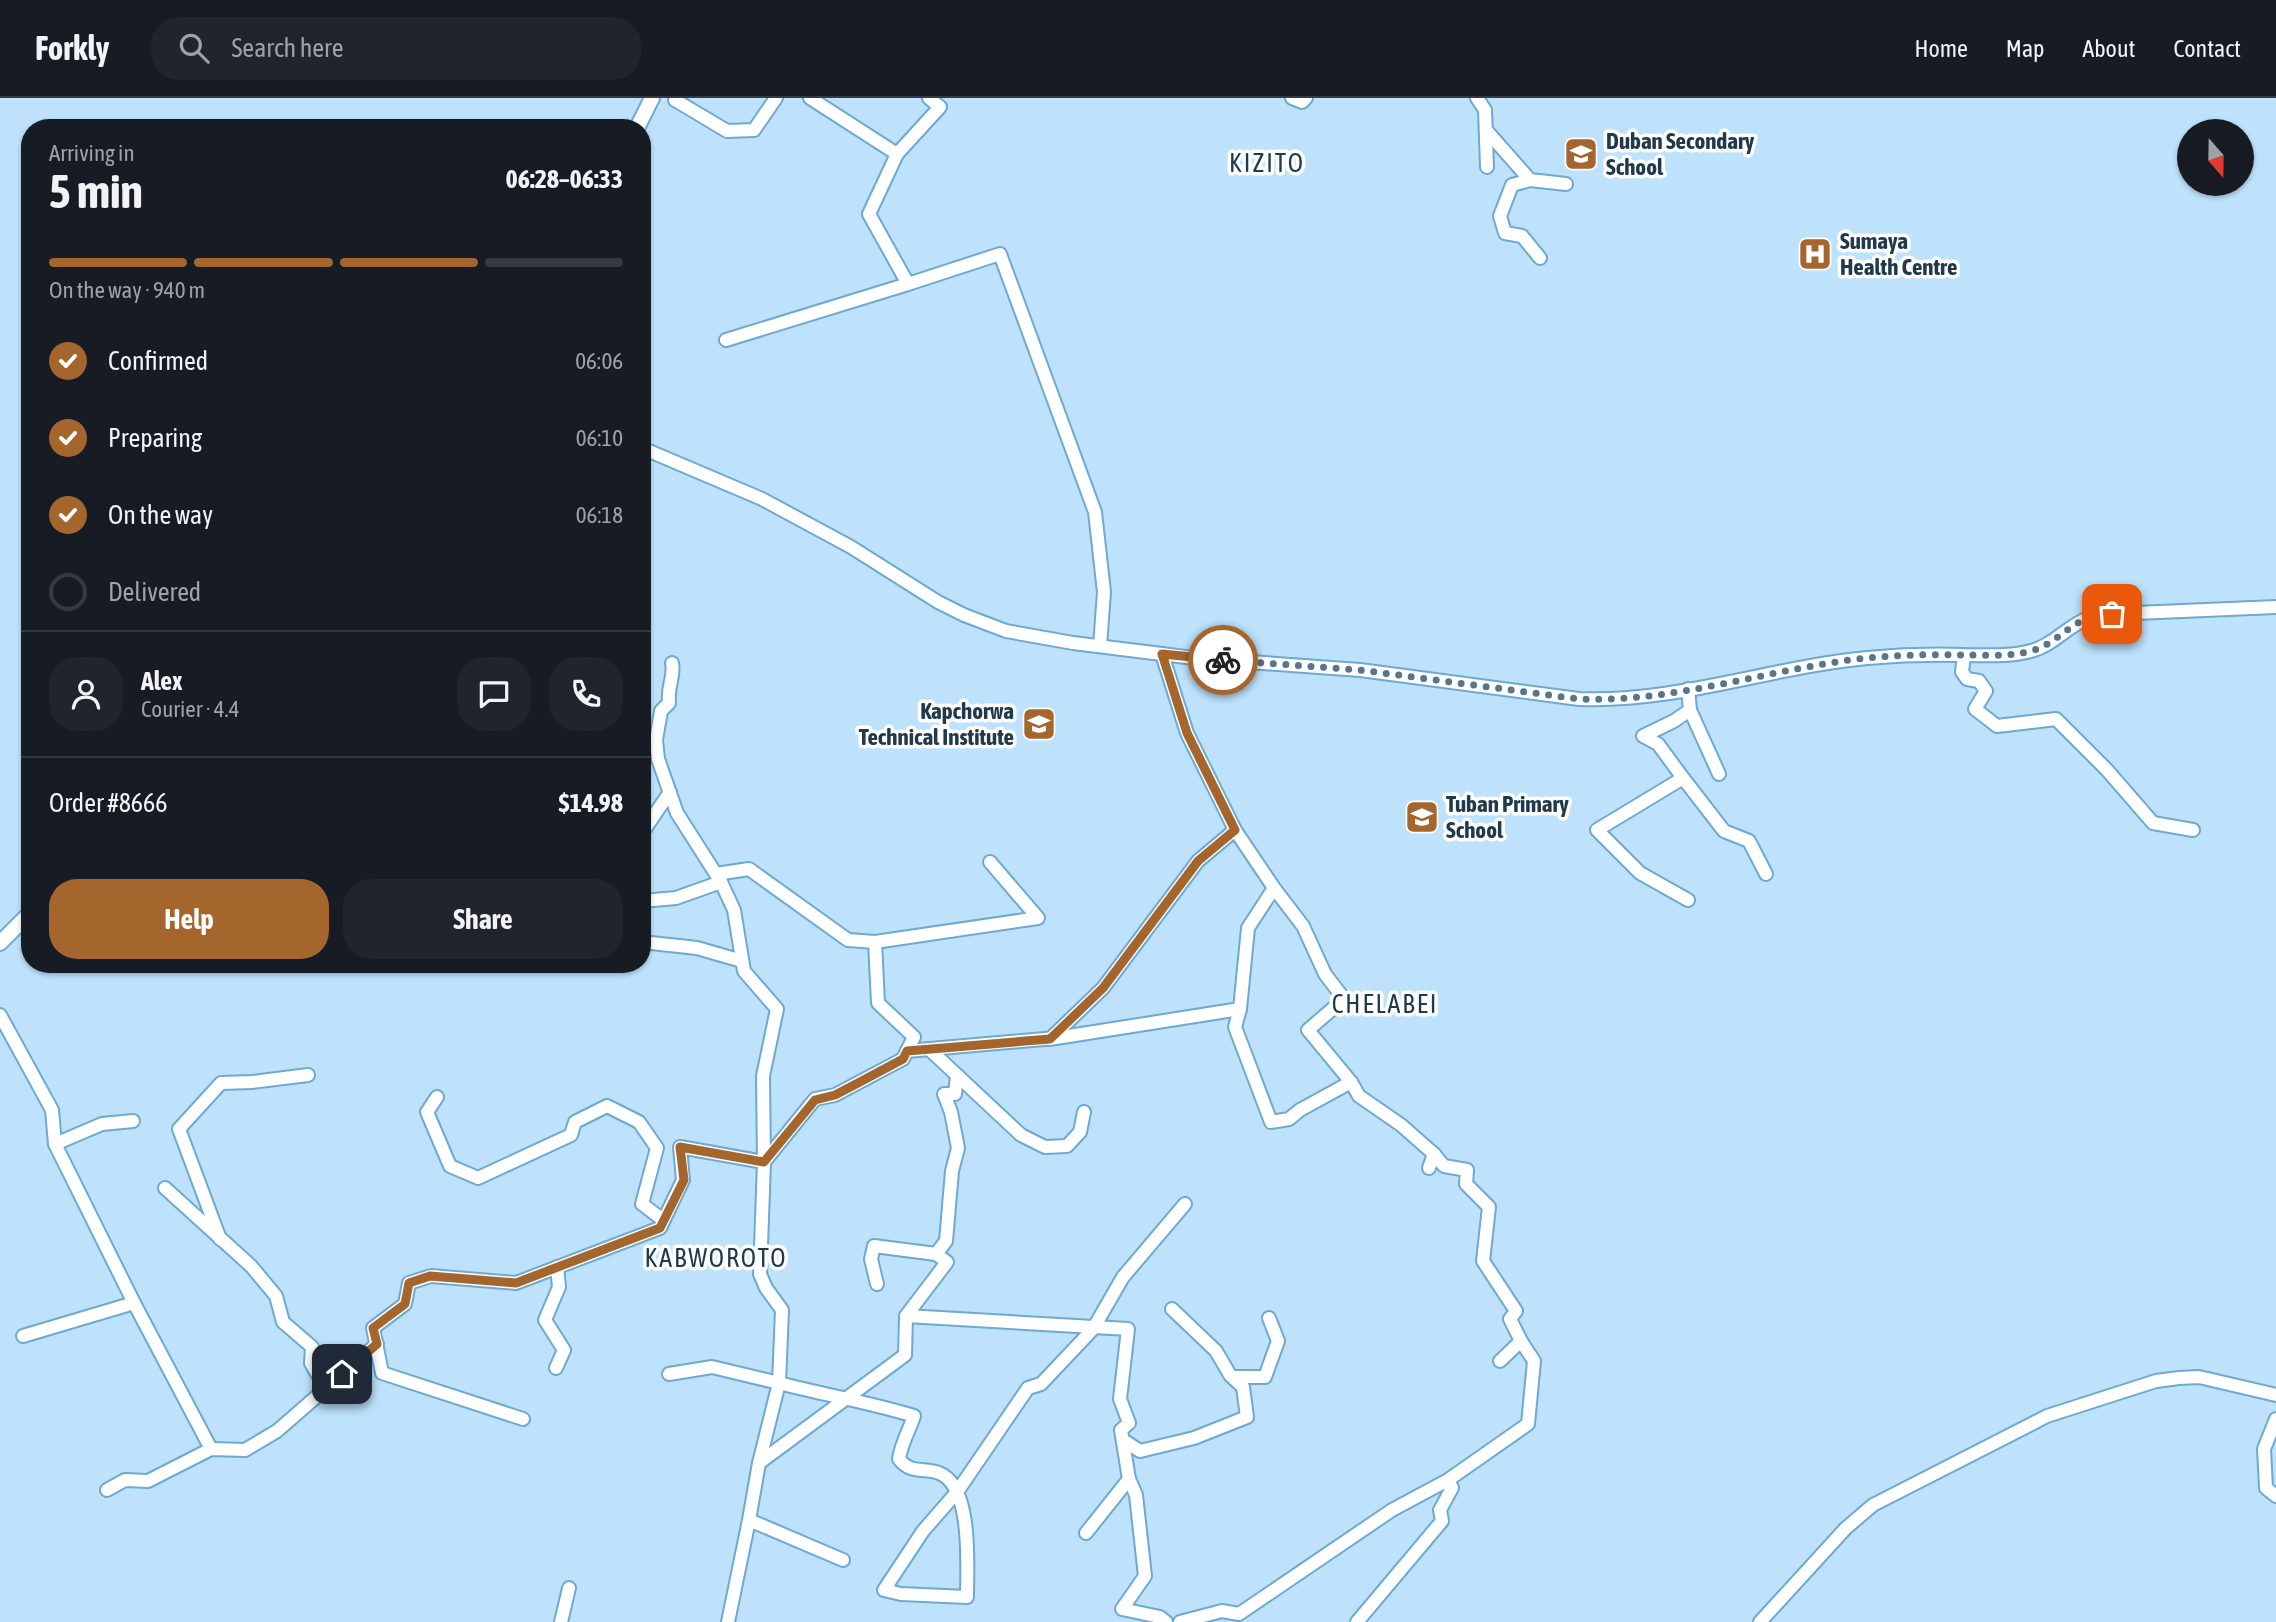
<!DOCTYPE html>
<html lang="en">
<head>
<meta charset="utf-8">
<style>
	:root { --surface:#171b24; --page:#20242c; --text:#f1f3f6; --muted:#9ea1a6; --line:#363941; --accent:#a4662c }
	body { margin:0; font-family:"Asap Condensed",sans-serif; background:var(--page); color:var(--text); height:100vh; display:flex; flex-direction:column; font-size:26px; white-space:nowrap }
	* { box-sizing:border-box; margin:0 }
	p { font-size:23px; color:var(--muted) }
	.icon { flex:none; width:38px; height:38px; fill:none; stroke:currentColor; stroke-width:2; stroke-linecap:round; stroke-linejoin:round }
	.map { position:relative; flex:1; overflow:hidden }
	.side { position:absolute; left:21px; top:21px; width:630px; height:854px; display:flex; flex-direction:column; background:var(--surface); border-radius:28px; box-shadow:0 2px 5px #0004 }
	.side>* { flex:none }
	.needle { width:46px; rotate:160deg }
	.controls { position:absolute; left:2177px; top:21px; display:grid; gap:14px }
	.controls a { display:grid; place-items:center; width:77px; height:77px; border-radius:50%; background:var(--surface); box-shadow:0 2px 5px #0004; font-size:35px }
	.pin { position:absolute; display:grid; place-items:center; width:60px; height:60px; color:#fff; margin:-30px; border-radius:14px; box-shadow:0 4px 10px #0006 }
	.courier { position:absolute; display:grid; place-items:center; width:70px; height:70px; margin:-35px; border:5px solid #a4662c; border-radius:50%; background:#fff; color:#222; box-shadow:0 2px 9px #0007 }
	.summary em { font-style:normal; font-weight:700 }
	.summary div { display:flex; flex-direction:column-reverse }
	.summary { display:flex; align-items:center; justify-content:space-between; height:119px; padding:0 28px }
	h1 { font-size:46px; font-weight:700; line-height:52px }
	.bar { display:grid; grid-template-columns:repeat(4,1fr); gap:10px 7px; align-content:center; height:84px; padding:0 28px }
	.bar i { height:9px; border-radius:5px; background:var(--line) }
	.bar .current { background:var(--accent) }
	.bar p { grid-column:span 4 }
	.line { display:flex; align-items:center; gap:18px; padding:0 28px; border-top:2px solid var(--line) }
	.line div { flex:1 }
	.round { display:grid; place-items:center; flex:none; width:74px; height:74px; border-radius:28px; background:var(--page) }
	ol { padding:0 28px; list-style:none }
	li { display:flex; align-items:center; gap:21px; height:77px }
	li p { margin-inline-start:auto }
	li .icon { padding:7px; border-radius:50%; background:var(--accent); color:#fff; stroke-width:4 }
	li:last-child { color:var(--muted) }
	li i { width:38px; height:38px; border:4px solid var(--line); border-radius:50% }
	.action { display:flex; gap:14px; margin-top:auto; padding:14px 28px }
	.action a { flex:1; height:80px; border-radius:28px; background:var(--accent); color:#fff; font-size:28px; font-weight:700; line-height:80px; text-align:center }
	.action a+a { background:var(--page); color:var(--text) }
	header { display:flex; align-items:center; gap:42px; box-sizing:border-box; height:98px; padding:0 35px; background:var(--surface); border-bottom:2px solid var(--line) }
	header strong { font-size:33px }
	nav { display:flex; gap:38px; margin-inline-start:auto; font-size:24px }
	.search { width:490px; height:63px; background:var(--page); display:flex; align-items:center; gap:18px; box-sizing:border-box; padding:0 24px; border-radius:28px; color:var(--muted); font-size:26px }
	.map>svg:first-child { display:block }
</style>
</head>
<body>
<header>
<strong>Forkly</strong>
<div class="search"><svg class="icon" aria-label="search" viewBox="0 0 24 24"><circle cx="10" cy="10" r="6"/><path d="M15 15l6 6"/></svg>Search here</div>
<nav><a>Home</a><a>Map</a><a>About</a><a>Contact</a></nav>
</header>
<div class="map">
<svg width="2276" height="1524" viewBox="0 0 2276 1524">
	<rect width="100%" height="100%" fill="#bee2fc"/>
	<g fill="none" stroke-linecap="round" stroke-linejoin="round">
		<defs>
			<g id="minor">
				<path d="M 810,0 L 897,56 L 940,9 L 929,0"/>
				<path d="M 1292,0 L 1302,4 L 1306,0"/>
				<path d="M 1477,0 L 1485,12 L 1487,69"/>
				<path d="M 675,2 L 727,33 L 754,32 L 776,0"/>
				<path d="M 1486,32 L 1530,82 L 1566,86"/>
				<path d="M 1530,82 L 1512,87 L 1500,118 L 1505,135 L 1522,138 L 1540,160"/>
				<path d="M 908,186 L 1000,156 L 1095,414 L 1104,494 L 1100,548"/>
				<path d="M 726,242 L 908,186 L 869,116 L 897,56"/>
				<path d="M 642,350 L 762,401 L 851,449 L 938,504 L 964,517 L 1006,533 L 1073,545 L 1194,560 L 1360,572 L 1579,601 C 1676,605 1771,569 1867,560 C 1899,557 1931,556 1963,557 C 1985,557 2009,559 2031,553 C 2054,547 2069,526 2091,519 C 2097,517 2105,517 2112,516 L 2276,509"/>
				<path d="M 1162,556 L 1187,635 L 1235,732"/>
				<path d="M 1964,557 L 1962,574 L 1967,581 L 1979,583 L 1986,593 L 1975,611 L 1997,628 L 2056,621 L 2107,672 L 2153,725 L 2193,732"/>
				<path d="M 1688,591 L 1690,612 L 1674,623 L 1643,638 L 1658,646 L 1683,680 L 1597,732 L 1640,775 L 1688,802"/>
				<path d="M 1690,612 L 1719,676"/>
				<path d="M 1683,680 L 1724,733 L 1749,743 L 1766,776"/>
				<path d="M 642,735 L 670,694"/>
				<path d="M 716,776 L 749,771 L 848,842 L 875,844 L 878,905 L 914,939 L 903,961 L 835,997 L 815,1001 L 764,1064 L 763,978 L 777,911 L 744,873 L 734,812 L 721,784"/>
				<path d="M 642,803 L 676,800 L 721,784 L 677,715 L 658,661 L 656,642 L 661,613 L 669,605 C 667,587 675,579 672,565"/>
				<path d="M 642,844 L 697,850 L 742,863"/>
				<path d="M 875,844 L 1038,820 L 990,764"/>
				<path d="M 0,917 L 52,1012 L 55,1046 L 134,1205"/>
				<path d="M 1050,941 L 1103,890 L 1198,763 L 1235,732 L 1274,790 L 1248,830 L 1240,911 L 1235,929 L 1271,1024 L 1289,1021 L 1300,1012 L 1351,984 L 1308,932 L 1344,901 L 1325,876 L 1303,828 L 1274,790"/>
				<path d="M 929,951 L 1021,1037 L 1045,1049 L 1067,1048 L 1080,1034 L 1084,1014"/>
				<path d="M 907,953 L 1056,940 L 1240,911"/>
				<path d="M 1351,984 L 1359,998 L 1401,1027 L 1434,1056 L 1429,1070"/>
				<path d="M 437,999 L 427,1014 L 450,1068 L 478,1080 L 571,1037 L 575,1024 L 607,1008 L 639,1024 L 657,1050 L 642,1106 L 663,1122"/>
				<path d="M 55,1046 L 102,1026 L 133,1023"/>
				<path d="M 1434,1056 L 1444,1068 L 1467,1072 L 1466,1086 L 1489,1109 L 1483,1163 L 1516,1213 L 1510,1221 L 1521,1243 L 1500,1263"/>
				<path d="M 165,1090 L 251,1168 L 276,1198 L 283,1224 L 312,1249 L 311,1265 L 326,1291"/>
				<path d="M 220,1141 L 179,1031 L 221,985 L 252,984 L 308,977"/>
				<path d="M 936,1156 L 946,1143 L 952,1073 L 958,1050 L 951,1014 L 944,996 L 955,996 L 957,977"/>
				<path d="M 906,1218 L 1128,1231 L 1120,1301 L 1129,1325 L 1121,1332 L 1129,1381 L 1086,1435"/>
				<path d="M 23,1238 L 134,1205 L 211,1351"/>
				<path d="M 556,1270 L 564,1252 L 545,1222 L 559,1189 L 557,1169"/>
				<path d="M 1233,1279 L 1265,1279 L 1278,1243 L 1269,1220"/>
				<path d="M 523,1321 L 382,1275 L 373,1230 L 405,1206 L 409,1185 L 431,1178 L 516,1185 L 660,1130 L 683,1082 L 680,1049 L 764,1064 L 760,1176 L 766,1190 L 782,1212 L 779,1285 L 712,1269 L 669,1276"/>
				<path d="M 2276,1321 L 2264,1351 L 2266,1390 L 2276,1398"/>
				<path d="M 1123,1342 L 1140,1353 L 1194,1340 L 1247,1319 L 1243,1289 L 1230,1277 L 1216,1253 L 1172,1211"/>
				<path d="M 759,1365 L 905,1257 L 906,1218 L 947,1164 L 936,1156 L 874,1148 L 871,1161 L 877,1186"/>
				<path d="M 1129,1381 L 1136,1397 L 1145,1478 L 1122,1511 L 1160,1519 L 1166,1524"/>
				<path d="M 1448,1382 L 1528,1326 L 1534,1263 L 1521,1243"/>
				<path d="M 107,1392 L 125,1382 L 148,1383 L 211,1351 L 245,1352 L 277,1333 L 377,1246"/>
				<path d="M 843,1462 L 749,1422 L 759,1365 L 779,1285 C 824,1297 869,1304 914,1318 C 909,1333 901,1346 899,1361 C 911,1377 925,1369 939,1375 C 973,1388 967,1469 967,1499 L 901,1496 L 884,1492 L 923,1433 L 957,1394 L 1028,1290 L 1041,1286 L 1093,1231 L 1123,1179 L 1185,1106"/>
				<path d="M 561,1524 L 569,1490"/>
				<path d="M 728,1524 L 749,1422"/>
				<path d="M 1180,1524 L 1222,1513 L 1239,1516 L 1392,1412 L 1448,1382 L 1452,1390 L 1440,1412 L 1442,1423 L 1357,1524"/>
				<path d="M 1760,1524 L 1846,1430 L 1873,1407 L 2047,1318 L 2156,1283 L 2179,1280 L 2199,1279 L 2276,1297"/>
			</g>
			<g id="major">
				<path d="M 637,30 L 652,0"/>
				<path d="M 0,845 L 30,815"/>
			</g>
		</defs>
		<use href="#minor" stroke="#6da9d3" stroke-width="16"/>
		<use href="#major" stroke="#6da9d3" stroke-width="18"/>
		<use href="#minor" stroke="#fff" stroke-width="12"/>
		<use href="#major" stroke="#fff" stroke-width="14"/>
	</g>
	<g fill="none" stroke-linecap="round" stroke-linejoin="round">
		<path stroke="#587589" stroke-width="7" stroke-dasharray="0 12.6" d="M 1223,562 L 1360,572 L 1579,601 C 1676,605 1771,570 1867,560 C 1899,557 1931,556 1963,557 C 1985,557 2009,559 2031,553 C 2054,547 2069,526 2091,519 C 2097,517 2105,517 2112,516"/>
		<path stroke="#a4662c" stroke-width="9" d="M 342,1276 L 377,1246 L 373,1230 L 405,1206 L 409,1185 L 430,1178 L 516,1185 L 660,1130 L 684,1082 L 680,1049 L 764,1064 L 815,1002 L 835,997 L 858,985 L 903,961 L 907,953 L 1050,941 L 1103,890 L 1198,763 L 1235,732 L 1187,635 L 1162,556 L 1223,562"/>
	</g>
	<defs>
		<symbol id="school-square" viewBox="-11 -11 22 22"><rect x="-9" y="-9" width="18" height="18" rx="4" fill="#a4662c" stroke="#fdfdfd"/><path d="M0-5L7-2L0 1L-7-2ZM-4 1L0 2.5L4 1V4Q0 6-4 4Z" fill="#fff"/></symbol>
		<symbol id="hospital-square" viewBox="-11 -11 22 22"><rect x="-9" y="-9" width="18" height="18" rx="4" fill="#a4662c" stroke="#fdfdfd"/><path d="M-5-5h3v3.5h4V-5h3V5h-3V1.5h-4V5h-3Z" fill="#fff"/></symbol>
		<symbol id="university-square" viewBox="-11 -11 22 22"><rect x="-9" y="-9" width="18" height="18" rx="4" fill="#a4662c" stroke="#fdfdfd"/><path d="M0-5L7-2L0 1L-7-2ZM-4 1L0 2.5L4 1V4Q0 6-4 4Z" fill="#fff"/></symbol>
	</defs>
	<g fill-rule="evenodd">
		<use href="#school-square" x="1562" y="37" width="38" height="38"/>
		<use href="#hospital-square" x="1796" y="137" width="38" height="38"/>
		<use href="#university-square" x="1020" y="607" width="38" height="38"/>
		<use href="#school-square" x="1403" y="700" width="38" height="38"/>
	</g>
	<g text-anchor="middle" stroke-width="7" stroke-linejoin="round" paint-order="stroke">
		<g font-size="23" font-weight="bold" fill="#213a4b" stroke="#fdfdfd" text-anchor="start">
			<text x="1606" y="51">Duban Secondary<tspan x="1606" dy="26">School</tspan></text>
			<text x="1840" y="151">Sumaya<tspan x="1840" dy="26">Health Centre</tspan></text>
			<text x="1014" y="621" text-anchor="end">Kapchorwa<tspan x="1014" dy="26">Technical Institute</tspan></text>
			<text x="1446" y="714">Tuban Primary<tspan x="1446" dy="26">School</tspan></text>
		</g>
		<g font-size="26" letter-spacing="2" fill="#213a4b" stroke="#fdfdfd">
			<text x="1267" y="74">KIZITO</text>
			<text x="1385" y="915">CHELABEI</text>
			<text x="716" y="1169">KABWOROTO</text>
		</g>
	</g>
</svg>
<div class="controls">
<a><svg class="needle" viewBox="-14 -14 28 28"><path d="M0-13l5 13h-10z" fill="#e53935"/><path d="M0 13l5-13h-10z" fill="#9ea1a6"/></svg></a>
</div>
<div class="pin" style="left:2112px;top:516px;background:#ea580c"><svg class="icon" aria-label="bag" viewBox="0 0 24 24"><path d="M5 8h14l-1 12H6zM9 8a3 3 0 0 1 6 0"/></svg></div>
<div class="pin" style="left:342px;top:1276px;background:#1f2937"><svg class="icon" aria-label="home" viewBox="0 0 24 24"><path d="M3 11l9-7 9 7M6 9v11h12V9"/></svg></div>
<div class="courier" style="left:1223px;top:562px"><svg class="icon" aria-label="bike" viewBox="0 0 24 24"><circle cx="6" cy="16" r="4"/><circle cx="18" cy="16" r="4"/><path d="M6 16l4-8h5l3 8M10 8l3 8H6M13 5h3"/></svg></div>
<section class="side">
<div class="summary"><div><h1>5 min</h1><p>Arriving in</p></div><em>06:28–06:33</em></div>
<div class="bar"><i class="current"></i><i class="current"></i><i class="current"></i><i></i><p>On the way · 940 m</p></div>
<ol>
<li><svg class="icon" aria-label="check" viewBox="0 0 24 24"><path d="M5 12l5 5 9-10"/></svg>Confirmed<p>06:06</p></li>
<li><svg class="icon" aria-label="check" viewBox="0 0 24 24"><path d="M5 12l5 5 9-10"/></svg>Preparing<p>06:10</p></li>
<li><svg class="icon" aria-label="check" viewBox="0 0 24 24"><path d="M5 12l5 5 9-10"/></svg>On the way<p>06:18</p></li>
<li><i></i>Delivered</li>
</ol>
<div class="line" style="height:126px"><a class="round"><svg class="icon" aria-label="person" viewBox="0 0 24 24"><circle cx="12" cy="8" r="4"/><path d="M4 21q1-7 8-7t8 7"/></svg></a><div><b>Alex</b><p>Courier · 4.4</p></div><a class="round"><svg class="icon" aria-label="chat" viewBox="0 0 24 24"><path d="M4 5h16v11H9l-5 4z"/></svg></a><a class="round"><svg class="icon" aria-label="phone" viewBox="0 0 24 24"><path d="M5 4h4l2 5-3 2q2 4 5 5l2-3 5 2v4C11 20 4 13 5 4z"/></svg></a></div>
<div class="line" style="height:91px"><div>Order #8666</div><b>$14.98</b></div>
<div class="action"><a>Help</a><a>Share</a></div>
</section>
</div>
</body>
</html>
